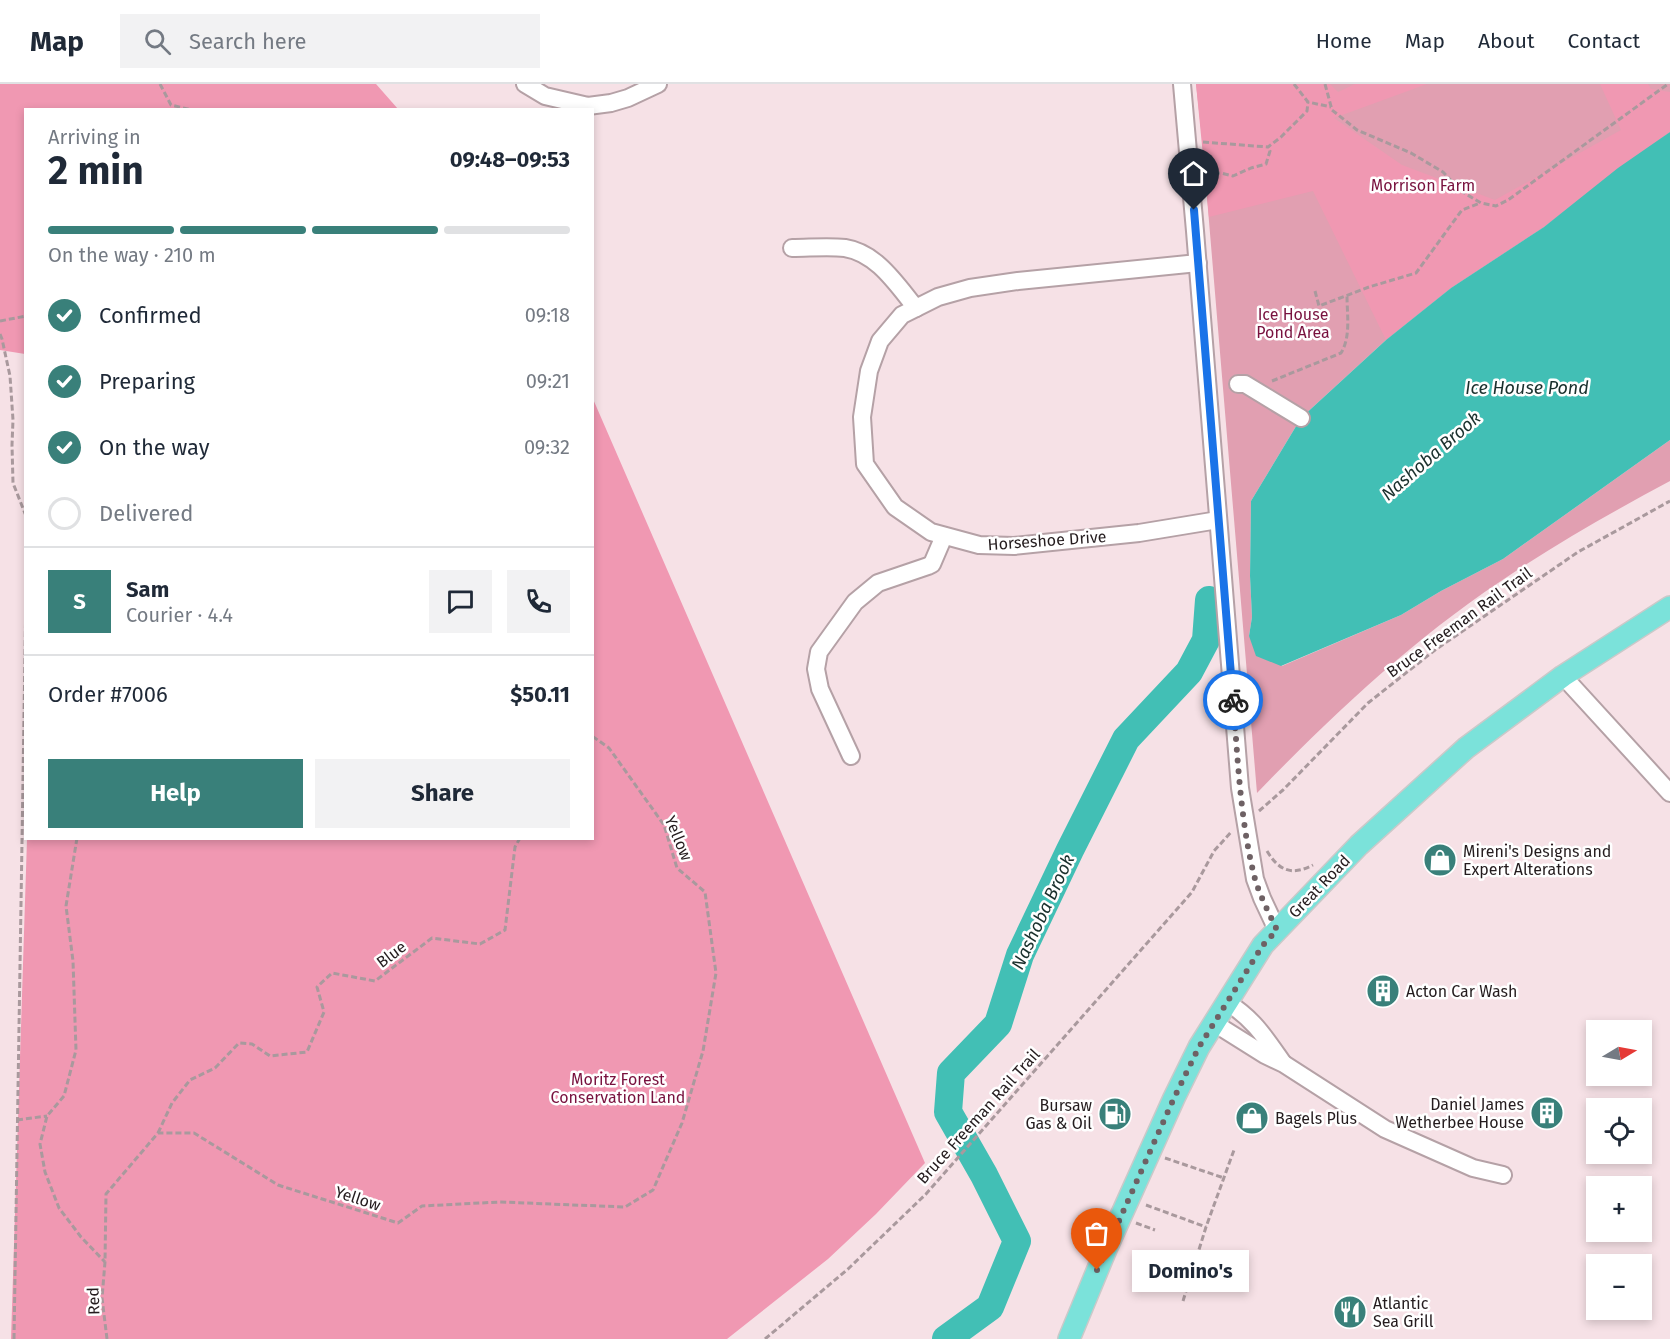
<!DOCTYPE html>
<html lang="en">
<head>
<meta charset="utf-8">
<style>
	:root { --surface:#fff; --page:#f2f2f3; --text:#1f2937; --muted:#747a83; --line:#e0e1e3; --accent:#39807a }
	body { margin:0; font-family:"Fira Sans",sans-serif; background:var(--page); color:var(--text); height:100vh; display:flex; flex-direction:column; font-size:22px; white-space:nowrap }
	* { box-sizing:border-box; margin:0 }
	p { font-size:20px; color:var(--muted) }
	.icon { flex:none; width:33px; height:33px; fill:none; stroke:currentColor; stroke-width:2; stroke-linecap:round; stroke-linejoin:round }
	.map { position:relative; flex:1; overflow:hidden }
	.side { position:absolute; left:24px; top:24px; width:570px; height:732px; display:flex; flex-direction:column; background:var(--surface); border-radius:0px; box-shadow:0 3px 9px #0003 }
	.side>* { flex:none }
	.needle { width:39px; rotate:80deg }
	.controls { position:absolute; left:1586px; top:936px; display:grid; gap:12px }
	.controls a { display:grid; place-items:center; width:66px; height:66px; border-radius:0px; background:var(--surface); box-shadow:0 3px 9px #0003; font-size:30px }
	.pin { position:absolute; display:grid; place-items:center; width:51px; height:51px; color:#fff; margin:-62px -26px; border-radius:50% 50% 50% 0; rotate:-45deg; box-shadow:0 0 6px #0007 }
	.pin .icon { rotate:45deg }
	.courier { position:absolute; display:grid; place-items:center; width:60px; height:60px; margin:-30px; border:4px solid #1a73e8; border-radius:50%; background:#fff; color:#222; box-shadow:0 2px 8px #0007 }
	.bubble { position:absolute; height:42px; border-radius:0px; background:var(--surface); box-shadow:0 3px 9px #0003; font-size:20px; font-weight:700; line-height:42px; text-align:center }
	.head em { font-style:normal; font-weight:700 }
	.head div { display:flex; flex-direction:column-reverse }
	.head { display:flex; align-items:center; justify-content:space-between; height:102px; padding:0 24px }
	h1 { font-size:39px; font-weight:700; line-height:45px }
	.bar { display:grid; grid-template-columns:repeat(4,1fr); gap:9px 6px; align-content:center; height:72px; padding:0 24px }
	.bar i { height:8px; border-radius:4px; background:var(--line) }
	.bar .selected { background:var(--accent) }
	.bar p { grid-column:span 4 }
	.line { display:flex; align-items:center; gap:15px; padding:0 24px; border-top:2px solid var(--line) }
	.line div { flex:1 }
	.round { display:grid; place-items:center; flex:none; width:63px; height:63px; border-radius:0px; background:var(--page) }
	ol { padding:0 24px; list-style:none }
	li { display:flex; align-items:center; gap:18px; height:66px }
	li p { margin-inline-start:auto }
	li .icon { padding:6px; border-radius:50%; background:var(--accent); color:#fff; stroke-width:4 }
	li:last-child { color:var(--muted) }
	li i { width:33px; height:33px; border:3px solid var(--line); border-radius:50% }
	.action { display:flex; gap:12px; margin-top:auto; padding:12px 24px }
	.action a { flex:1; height:69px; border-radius:0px; background:var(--accent); color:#fff; font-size:24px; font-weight:700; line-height:69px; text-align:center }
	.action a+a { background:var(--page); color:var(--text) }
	header { display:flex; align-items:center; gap:36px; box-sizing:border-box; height:84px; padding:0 30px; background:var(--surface); border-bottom:2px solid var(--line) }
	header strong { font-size:28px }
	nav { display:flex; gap:33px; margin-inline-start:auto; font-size:21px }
	.search { width:420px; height:54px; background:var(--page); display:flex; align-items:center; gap:15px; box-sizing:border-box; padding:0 21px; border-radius:0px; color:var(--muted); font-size:22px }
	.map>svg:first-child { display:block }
</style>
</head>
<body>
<header>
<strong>Map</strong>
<div class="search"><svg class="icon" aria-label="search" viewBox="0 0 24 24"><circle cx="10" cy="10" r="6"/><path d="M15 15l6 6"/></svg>Search here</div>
<nav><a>Home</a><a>Map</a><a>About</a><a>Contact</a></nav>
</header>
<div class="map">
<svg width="1670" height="1255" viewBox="0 0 1670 1255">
	<rect width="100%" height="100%" fill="#f6e1e6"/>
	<path fill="#e19fb1" d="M 1196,0 L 1670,0 L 1670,48 L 1544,143 L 1451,204 L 1386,256 L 1301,334 L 1251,417 L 1250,492 L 1252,533 L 1249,552 L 1282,582 L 1401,531 L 1441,507 L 1503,475 L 1670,356 L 1670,397 C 1618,425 1566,454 1516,487 C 1420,549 1336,627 1257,709 L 1202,54 Z"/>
	<g fill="#f098b2">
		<path d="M 0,0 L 376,0 L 398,25 L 26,26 L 25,270 L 0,266 Z"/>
		<path d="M 1196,0 L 1330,0 L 1338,8 L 1355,0 L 1427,0 L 1334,34 L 1402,81 L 1495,116 L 1621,46 L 1600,0 L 1648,0 L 1651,5 L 1670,8 L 1670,48 L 1618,84 L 1544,143 L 1451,204 L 1386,256 L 1313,107 L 1209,133 Z"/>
		<path d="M 593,315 L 925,1079 L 876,1130 L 828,1175 L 727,1255 L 11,1255 L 27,755 L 592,754 Z"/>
	</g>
	<path fill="#42bfb5" d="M 1670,48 L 1670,356 L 1503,475 L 1441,507 L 1401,531 L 1281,582 L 1256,572 L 1249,552 L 1252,533 L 1250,492 L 1251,417 L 1301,334 L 1386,256 L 1451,204 L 1544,143 L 1618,84 Z"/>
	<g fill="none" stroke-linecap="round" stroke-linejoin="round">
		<path stroke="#42bfb5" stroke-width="28" d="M 946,1255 L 990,1223 L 1017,1157 L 984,1091 L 948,1028 L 951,989 L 998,940 L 1020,871 L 1070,766 L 1126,655 L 1189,588 L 1206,556 L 1209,516"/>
		<defs>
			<g id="minor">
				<path d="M 525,0 L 545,12 L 588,22 L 611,19 L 628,14 L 658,0"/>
				<path d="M 1182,0 L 1195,147 L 1240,704 L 1255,795 L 1262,814 L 1277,846"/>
				<path d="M 792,164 C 809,164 828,162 845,164 C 877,169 897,201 916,224"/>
				<path d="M 1198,179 L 1018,197 L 970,204 L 938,213 L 902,231 L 880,257 L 869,287 L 862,333 L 865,380 L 895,423 L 931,448 L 979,461 L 1014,462 L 1139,449 L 1218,436"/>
				<path d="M 1238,300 L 1245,300 L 1301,334"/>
				<path d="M 1563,592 L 1670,709"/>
				<path d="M 851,672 L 820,605 L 816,585 L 819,568 L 855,518 L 878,499 L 928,482 L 932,480 L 944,452"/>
				<path d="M 1228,919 C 1254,935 1266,955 1283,979"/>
				<path d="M 1214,939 L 1265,971 L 1284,980 L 1385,1045 L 1473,1084 L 1503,1091"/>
			</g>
			<path id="major" d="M 1069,1255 L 1107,1163 L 1174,1014 L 1199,963 L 1263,861 L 1359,761 L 1466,664 L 1563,592 L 1670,523"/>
		</defs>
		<use href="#minor" stroke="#b5a1a6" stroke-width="20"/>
		<use href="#major" stroke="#cac9c9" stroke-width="24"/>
		<g stroke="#a9999d" stroke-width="3" stroke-dasharray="6 3" stroke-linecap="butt">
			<path d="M 160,0 L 171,21 L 192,26"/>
			<path d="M 1294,0 L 1308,18 L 1331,23"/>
			<path d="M 1325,0 L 1332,26 L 1357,46 L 1411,69 L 1443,88 L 1461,107 L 1481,119 L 1496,122 L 1508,116 L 1668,0"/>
			<path d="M 1203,58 L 1268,63 L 1281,53 L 1307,27 L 1308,18"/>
			<path d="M 1205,90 L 1221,89 L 1233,92 L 1251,84 L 1266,80 L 1270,67 L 1268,63"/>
			<path d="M 1315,207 L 1319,222 L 1369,203 L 1416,189 L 1462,126 L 1480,119"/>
			<path d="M 0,237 L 26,232"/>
			<path d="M 0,250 L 2,255 L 10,292 L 13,336 L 12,361 L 13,399 L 26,432"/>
			<path d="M 1272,297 L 1341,269 C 1351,253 1347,230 1347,212"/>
			<path d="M 1259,727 L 1283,706 L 1368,619 L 1435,566 L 1578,468 L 1670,417"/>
			<path d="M 77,754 L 66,822 L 73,877 L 76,966 L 64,1012 L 47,1032 L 40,1060 L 45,1088 L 59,1124 L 81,1153 L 105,1178"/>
			<path d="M 1267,767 C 1279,787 1292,792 1313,781"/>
			<path d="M 17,1036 L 47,1032"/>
			<path d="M 158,1049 L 172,1019 L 190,996 L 215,984 L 239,959 L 252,960 L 270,972 L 307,968 L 324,928 L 317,903 L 332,889 L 375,897 L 432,854 L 480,860 L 505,846 L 515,763 L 520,754"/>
			<path d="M 1165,1074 L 1224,1094"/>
			<path d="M 1146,1121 L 1206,1143"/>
			<path d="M 1136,1139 L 1155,1146"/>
			<path d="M 1183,1217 L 1206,1143 L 1234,1066"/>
			<path d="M 14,1255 L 26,509"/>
			<path d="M 107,1255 L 102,1214 L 105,1178 L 106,1110 L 158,1049 L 194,1049 L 278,1101 L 398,1139 L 422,1122 L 500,1118 L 625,1123 L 653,1106 L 682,1039 L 703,967 L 716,889 L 705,808 L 677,784 L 664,741 L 609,664 L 592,652"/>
			<path d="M 765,1255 L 848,1185 L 926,1110 L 1192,808 L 1214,767 L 1232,747"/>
		</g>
		<use href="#minor" stroke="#fff" stroke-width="16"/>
		<use href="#major" stroke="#7be2da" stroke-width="21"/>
	</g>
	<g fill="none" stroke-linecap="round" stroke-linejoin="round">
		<path stroke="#6e6164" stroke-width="6" stroke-dasharray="0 10.8" d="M 1097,1186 L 1174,1014 L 1199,963 L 1263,861 L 1277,846 C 1269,829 1260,812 1255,795 C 1240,737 1238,675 1233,616"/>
		<path stroke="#1a73e8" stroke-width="8" d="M 1194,126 L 1233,616"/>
	</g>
	<defs>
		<symbol id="shop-disc" viewBox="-11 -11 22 22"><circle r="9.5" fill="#39807a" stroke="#fff"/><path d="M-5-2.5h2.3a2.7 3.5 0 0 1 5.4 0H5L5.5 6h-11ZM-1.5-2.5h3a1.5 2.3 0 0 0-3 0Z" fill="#fff"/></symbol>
		<symbol id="building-disc" viewBox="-11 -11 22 22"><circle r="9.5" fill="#39807a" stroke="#fff"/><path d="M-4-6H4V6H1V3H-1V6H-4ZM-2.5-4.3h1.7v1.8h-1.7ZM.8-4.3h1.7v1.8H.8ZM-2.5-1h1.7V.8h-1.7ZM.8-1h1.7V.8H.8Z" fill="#fff"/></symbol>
		<symbol id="fuel-disc" viewBox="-11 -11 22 22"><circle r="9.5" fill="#39807a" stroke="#fff"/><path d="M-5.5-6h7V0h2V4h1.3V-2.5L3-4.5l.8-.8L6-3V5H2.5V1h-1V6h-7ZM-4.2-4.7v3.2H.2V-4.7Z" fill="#fff"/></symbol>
		<symbol id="restaurant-disc" viewBox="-11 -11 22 22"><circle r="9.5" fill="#39807a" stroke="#fff"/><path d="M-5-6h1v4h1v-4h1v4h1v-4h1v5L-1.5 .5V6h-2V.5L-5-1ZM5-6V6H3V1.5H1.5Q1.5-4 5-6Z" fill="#fff"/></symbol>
	</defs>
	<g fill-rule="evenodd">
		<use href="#shop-disc" x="1421" y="757" width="38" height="38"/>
		<use href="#building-disc" x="1364" y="888" width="38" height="38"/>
		<use href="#building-disc" x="1528" y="1010" width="38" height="38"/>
		<use href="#fuel-disc" x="1096" y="1011" width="38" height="38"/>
		<use href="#shop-disc" x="1233" y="1015" width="38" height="38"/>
		<use href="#restaurant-disc" x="1331" y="1209" width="38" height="38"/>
	</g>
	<g text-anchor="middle" stroke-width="5" stroke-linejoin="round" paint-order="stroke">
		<g font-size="16" fill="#78113e" stroke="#fff">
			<text x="1423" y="107">Morrison Farm</text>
			<text x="1293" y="236">Ice House<tspan x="1293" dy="18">Pond Area</tspan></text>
			<text x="618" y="1001">Moritz Forest<tspan x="618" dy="18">Conservation Land</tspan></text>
		</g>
		<g font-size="16" fill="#241c1e" stroke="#fff">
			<text transform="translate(1047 456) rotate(-4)" y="6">Horseshoe Drive</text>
			<text transform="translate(1459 538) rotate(-36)" y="6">Bruce Freeman Rail Trail</text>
			<text transform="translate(679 754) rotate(67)" y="6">Yellow</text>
			<text transform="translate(1319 802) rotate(-46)" y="6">Great Road</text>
			<text transform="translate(391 870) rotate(-37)" y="6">Blue</text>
			<text transform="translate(978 1032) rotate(-48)" y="6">Bruce Freeman Rail Trail</text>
			<text transform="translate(358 1114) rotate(18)" y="6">Yellow</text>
			<text transform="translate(93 1217) rotate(-92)" y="6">Red</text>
		</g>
		<g font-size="16" fill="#241c1e" stroke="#fff" text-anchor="start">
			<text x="1463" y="773">Mireni's Designs and<tspan x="1463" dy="18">Expert Alterations</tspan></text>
			<text x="1406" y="913">Acton Car Wash</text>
			<text x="1524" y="1026" text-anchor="end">Daniel James<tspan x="1524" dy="18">Wetherbee House</tspan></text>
			<text x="1092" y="1027" text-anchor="end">Bursaw<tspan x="1092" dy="18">Gas &amp; Oil</tspan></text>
			<text x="1275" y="1040">Bagels Plus</text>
			<text x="1373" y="1225">Atlantic<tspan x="1373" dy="18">Sea Grill</tspan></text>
		</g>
		<g font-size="18" font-style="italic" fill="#1a302d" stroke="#fff">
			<text x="1527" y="310">Ice House Pond</text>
			<text transform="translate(1431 372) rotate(-41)" y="6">Nashoba Brook</text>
			<text transform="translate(1043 828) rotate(-65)" y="6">Nashoba Brook</text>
		</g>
	</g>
</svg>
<div class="controls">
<a><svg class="needle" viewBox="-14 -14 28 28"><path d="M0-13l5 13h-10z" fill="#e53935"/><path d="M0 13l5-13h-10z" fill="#747a83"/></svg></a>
<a><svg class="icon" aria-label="locate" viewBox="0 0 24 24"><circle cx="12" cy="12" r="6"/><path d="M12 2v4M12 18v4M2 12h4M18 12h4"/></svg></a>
<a>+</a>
<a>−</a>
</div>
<div class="pin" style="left:1097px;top:1186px;background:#ea580c"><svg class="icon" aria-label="bag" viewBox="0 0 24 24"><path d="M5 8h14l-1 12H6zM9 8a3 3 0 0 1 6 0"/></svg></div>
<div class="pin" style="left:1194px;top:126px;background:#1f2937"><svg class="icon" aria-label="home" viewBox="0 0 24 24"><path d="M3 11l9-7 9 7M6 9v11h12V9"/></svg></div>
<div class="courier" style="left:1233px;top:616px"><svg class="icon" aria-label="bike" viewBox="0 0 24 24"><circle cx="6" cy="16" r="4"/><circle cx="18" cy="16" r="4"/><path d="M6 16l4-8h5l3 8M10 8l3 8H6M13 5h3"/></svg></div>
<div class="bubble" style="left:1132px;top:1166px;width:117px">Domino's</div>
<section class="side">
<div class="head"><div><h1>2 min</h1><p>Arriving in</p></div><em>09:48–09:53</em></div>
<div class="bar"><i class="selected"></i><i class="selected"></i><i class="selected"></i><i></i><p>On the way · 210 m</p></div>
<ol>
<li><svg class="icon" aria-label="check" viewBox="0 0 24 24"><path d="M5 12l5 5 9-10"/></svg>Confirmed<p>09:18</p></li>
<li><svg class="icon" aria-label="check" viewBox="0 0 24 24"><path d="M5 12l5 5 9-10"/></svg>Preparing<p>09:21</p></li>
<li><svg class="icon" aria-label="check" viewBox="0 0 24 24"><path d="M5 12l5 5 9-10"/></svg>On the way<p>09:32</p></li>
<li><i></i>Delivered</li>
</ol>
<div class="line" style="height:108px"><b class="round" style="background:var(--accent);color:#fff">S</b><div><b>Sam</b><p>Courier · 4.4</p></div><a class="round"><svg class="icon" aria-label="chat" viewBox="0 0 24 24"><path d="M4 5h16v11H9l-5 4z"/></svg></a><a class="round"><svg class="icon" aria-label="phone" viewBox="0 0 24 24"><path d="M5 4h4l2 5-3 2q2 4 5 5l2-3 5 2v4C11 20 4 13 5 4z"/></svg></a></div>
<div class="line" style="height:78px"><div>Order #7006</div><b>$50.11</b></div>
<div class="action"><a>Help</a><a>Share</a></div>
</section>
</div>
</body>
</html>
